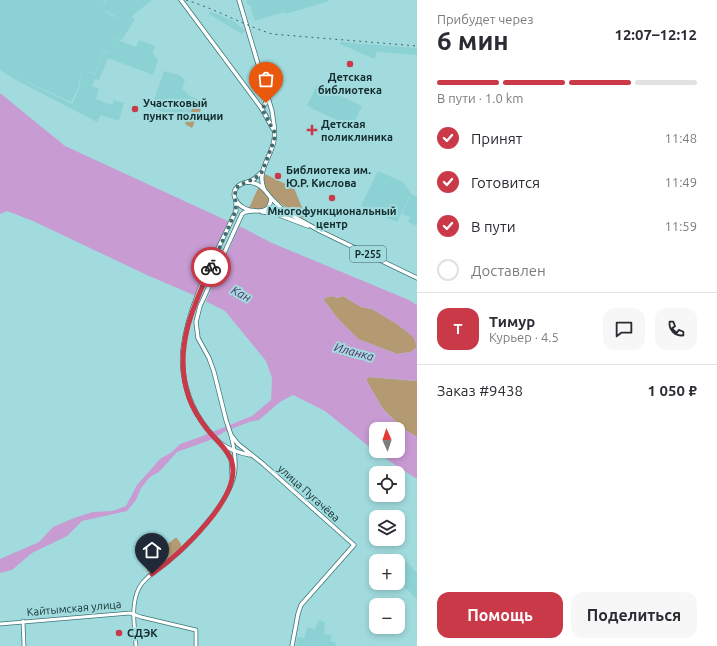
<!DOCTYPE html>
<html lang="ru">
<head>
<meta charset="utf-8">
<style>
	:root { --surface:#fff; --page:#f7f7f7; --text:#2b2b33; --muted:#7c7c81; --line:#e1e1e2; --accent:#c93948 }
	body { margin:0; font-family:Ubuntu,sans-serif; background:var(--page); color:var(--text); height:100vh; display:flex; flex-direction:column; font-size:15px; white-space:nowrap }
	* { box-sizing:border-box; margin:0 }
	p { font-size:13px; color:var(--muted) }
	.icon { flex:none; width:22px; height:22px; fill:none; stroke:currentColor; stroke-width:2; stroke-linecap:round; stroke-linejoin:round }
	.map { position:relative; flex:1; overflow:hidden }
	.details { display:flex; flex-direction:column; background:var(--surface); width:300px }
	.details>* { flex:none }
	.needle { width:26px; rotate:357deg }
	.controls { position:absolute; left:369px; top:422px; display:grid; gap:8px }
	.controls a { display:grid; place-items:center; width:36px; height:36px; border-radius:8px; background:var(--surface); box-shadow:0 2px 6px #0003; font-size:20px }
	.pin { position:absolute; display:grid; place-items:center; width:34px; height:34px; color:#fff; margin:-41px -17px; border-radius:50% 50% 50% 0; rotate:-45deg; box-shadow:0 0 4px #0007 }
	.pin .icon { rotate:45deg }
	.courier { position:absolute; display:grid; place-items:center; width:40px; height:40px; margin:-20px; border:3px solid #c93948; border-radius:50%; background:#fff; color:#222; box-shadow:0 1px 5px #0007 }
	.head em { font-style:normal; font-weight:700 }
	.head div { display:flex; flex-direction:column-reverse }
	.head { display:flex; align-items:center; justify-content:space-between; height:68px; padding:0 20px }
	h1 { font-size:26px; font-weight:700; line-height:30px }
	.bar { display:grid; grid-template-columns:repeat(4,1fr); gap:6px 4px; align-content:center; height:48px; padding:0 20px }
	.bar i { height:5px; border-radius:3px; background:var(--line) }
	.bar .on { background:var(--accent) }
	.bar p { grid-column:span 4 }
	.line { display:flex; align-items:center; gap:10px; padding:0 20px; border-top:1px solid var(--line) }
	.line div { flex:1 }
	.round { display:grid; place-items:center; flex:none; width:42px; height:42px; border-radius:12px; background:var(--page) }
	ol { padding:0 20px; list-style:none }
	li { display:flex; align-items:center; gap:12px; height:44px }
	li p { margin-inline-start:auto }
	li .icon { padding:4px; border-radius:50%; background:var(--accent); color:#fff; stroke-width:4 }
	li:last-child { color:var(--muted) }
	li i { width:22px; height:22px; border:2px solid var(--line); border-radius:50% }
	.primary-button { display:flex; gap:8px; margin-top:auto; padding:8px 20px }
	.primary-button a { flex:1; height:46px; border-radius:12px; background:var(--accent); color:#fff; font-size:16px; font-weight:700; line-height:46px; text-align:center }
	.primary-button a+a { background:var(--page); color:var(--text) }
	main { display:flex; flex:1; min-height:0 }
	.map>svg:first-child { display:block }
</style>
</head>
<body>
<main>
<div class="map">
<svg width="417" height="646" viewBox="0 0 417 646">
	<rect width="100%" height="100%" fill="#a1dbde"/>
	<g fill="#8cd2d5">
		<path d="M 0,0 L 105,0 L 102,10 L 109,13 L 109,15 L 120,18 L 110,14 L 110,12 L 102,10 L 106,0 L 152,0 L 131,17 L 135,19 L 122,40 L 115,39 L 136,47 L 139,40 L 155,46 L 153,53 L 158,60 L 153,75 L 108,58 L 99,80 L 95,79 L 92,86 L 99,89 L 96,99 L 112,105 L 114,100 L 124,103 L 119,121 L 101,115 L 97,122 L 10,77 L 11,74 L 72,104 L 81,84 L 79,83 L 83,71 L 95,75 L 103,51 L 110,53 L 103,50 L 111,26 L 95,74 L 83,71 L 78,83 L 80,84 L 71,102 L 11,74 L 9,76 L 0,70 Z"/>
		<path d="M 250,0 L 329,0 L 329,1 L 286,14 L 284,12 L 255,21 L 250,5 L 248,5 L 246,1 Z"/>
		<path d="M 210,11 L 233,21 L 245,30 L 242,34 L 209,14 Z"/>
		<path d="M 341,42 L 417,48 L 417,55 L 376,52 L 375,59 L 340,44 Z"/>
		<path d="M 164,71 L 179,75 L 185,80 L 182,89 L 187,93 L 188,95 L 197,99 L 186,123 L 152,107 L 152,105 Z"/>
		<path d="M 317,85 L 362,106 L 352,127 L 307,106 Z"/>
		<path d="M 378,171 L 403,182 L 411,193 L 397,222 L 361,206 Z"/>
		<path d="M 411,194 L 417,197 L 417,226 L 408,222 L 410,217 L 402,214 Z"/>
		<path d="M 401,555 L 417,573 L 417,599 L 398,581 L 398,561 L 396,561 Z"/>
		<path d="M 319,620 L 325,622 L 324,634 L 332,635 L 330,641 L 336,643 L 335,646 L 296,646 L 297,637 L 304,638 L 308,627 L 315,629 Z"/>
	</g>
	<g fill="#b39a72">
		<path d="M 197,99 L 204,103 L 192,128 L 185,124 Z"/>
		<path d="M 265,174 L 294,188 L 307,220 C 294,213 257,193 265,174 Z"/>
		<path d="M 259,186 L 269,199 C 270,211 258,210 249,208 Z"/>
		<path d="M 331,296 L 338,298 L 343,296 L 361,307 L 372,309 L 397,324 L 414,337 L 417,347 L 411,352 L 397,354 L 358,339 L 338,319 L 323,299 Z"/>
		<path d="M 369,377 L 417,381 L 417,437 L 402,428 L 383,409 L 366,380 Z"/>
		<path d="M 175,538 L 177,538 L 181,544 L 181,547 L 149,573 L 147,571 L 146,562 L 147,562 L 149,564 L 151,558 Z"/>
	</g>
	<path fill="#c89bd3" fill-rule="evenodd" d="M 0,93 L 65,146 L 245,229 L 272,243 L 409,300 L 417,305 L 417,346 L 413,337 L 397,324 L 372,309 L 361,307 L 343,296 L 338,298 L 331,296 L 323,299 L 338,319 L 358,339 L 397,354 L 411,352 L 417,347 L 417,381 L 369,377 L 366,380 L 383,409 L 402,428 L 417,437 L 417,479 L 377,453 L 325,411 L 293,395 L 280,402 L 259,420 L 249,422 L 226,431 L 210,440 L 177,452 L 160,471 L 150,477 L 141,488 L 136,500 L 127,511 L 82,521 L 67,536 L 32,553 L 12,570 L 0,573 L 0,559 L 39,542 L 53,527 L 74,518 L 93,512 L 113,511 L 126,506 L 137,485 L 160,459 L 172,452 L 180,444 L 200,437 L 252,416 L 271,400 L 272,378 L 266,361 L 225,311 L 191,294 L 147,275 L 33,221 L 7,211 L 0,214 ZM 376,429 L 398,429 L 398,451 L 376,451 Z"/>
	<path fill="#a1dbde" d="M 229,220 L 240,225 L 205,303 L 194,297 Z"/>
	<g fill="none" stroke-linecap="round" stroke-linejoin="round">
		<defs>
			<g id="minor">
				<path d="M 223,446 L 231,460 L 232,478"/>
				<path d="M 23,621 L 24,646"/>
				<path d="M 0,624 L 130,613 L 141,617 L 196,630 L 196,646"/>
				<path d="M 136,646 C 135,628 130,606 139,588 C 145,576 160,569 170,560 C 192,542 233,498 235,470 C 236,458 234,447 231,436"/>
			</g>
			<g id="major">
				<path d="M 181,0 L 262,109 L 273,129"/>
				<path d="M 239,0 L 272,111 C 273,120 276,130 274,140 C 272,156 256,171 264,189"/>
				<path d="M 262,109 L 268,99"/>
				<path d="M 248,182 C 260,183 264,189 271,198 C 270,208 267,211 257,211 C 234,211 224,186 248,182 Z"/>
				<path d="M 248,182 L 254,179 L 262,172"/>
				<path d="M 271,198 L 284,211 L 320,231 L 417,278"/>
				<path d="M 236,200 L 236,211 L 234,215 C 215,256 188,304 183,349 C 180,373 188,402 202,422 C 217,443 225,450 250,455"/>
				<path d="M 252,211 L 245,212 L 242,214 L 200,306 L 196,322 L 198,338 L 209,358 L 214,372 L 226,420 L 231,435 L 238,444 L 262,463 L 354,545 L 301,605 L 298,614 L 292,646"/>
				<path d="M 262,212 L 274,213 L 308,226"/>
			</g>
		</defs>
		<use href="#minor" stroke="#3b7476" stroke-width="4.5"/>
		<use href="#major" stroke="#3b7476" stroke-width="5"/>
		<use href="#minor" stroke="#fff" stroke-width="3"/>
		<use href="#major" stroke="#fff" stroke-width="3.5"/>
		<path stroke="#3f6264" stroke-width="1" stroke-dasharray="2 4" stroke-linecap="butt" d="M 186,0 C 216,9 243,25 272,34 L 417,46"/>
	</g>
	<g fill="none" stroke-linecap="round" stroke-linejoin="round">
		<path stroke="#45696c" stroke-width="4" stroke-dasharray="0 7.2" d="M 211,267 L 236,210 L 235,190 L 239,185 L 254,179 L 262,172 L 274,141 L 275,133 L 262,109 L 266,103"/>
		<path stroke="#c93948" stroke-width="5" d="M 152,574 C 178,555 248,494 230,457 C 224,446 215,439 207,429 C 200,420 193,409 189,398 C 173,351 192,308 211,267"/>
	</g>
	<g fill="#c93948" stroke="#a1dbde" stroke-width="1.5">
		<circle cx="350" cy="64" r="4"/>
		<circle cx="135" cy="109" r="4"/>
		<path d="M310 124h4v4h4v4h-4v4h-4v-4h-4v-4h4z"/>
		<circle cx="278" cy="176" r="4"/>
		<circle cx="332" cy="198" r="4"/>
		<circle cx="119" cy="633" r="4"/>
	</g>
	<g text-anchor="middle" stroke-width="4" stroke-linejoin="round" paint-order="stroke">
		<rect fill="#a1dbde" stroke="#3e6063" stroke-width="1" x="350" y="246" width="36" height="16" rx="3"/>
		<g font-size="10" font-weight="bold" fill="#142c2e">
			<text x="368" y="258">Р-255</text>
		</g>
		<g font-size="11" font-weight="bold" fill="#142c2e" stroke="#a1dbde" text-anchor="start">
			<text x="350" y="81" text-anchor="middle">Детская<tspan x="350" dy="13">библиотека</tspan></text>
			<text x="143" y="107">Участковый<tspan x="143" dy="13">пункт полиции</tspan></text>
			<text x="321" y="128">Детская<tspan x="321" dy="13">поликлиника</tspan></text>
			<text x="286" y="174">Библиотека им.<tspan x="286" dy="13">Ю.Р. Кислова</tspan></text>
			<text x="332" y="215" text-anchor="middle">Многофункциональный<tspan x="332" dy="13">центр</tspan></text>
			<text x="127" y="637">СДЭК</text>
		</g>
		<g font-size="11" fill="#142c2e" stroke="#a1dbde">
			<text transform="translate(309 493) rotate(42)" y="4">улица Пугачёва</text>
			<text transform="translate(74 608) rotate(-5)" y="4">Кайтымская улица</text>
		</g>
		<g font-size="12" font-style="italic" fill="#5b2567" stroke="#a1dbde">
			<text transform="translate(241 294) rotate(28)" y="4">Кан</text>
			<text transform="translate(354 352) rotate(15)" y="4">Иланка</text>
		</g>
	</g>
</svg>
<div class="controls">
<a><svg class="needle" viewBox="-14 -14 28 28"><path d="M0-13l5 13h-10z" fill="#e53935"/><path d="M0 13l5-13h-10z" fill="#7c7c81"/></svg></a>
<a><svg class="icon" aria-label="locate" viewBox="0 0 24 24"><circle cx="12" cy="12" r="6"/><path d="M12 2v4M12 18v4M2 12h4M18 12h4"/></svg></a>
<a><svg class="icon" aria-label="layers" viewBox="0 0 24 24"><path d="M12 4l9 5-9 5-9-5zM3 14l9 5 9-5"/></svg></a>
<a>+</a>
<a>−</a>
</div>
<div class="pin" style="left:266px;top:103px;background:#ea580c"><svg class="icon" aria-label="bag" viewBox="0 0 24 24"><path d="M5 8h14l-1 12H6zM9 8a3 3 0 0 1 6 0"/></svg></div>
<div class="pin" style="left:152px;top:574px;background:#1f2937"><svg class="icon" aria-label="home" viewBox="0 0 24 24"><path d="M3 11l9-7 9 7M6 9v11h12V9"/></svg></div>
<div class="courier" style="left:211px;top:267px"><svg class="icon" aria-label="bike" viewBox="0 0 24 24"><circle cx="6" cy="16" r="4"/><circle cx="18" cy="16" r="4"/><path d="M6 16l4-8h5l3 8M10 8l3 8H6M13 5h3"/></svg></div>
</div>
<section class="details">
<div class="head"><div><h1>6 мин</h1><p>Прибудет через</p></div><em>12:07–12:12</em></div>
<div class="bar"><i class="on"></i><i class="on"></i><i class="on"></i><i></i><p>В пути · 1.0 km</p></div>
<ol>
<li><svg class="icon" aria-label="check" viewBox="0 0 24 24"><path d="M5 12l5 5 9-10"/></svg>Принят<p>11:48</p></li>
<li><svg class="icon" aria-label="check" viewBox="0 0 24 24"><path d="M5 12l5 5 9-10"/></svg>Готовится<p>11:49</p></li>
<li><svg class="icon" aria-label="check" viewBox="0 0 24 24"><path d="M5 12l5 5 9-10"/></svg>В пути<p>11:59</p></li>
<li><i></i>Доставлен</li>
</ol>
<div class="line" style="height:72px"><b class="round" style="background:var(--accent);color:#fff">Т</b><div><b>Тимур</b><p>Курьер · 4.5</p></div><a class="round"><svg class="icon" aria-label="chat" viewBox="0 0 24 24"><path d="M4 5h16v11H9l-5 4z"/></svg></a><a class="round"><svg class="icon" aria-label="phone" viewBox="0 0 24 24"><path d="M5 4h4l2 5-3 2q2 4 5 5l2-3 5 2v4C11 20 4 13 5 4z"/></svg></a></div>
<div class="line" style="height:52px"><div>Заказ #9438</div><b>1 050 ₽</b></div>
<div class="primary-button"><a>Помощь</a><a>Поделиться</a></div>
</section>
</main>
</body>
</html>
